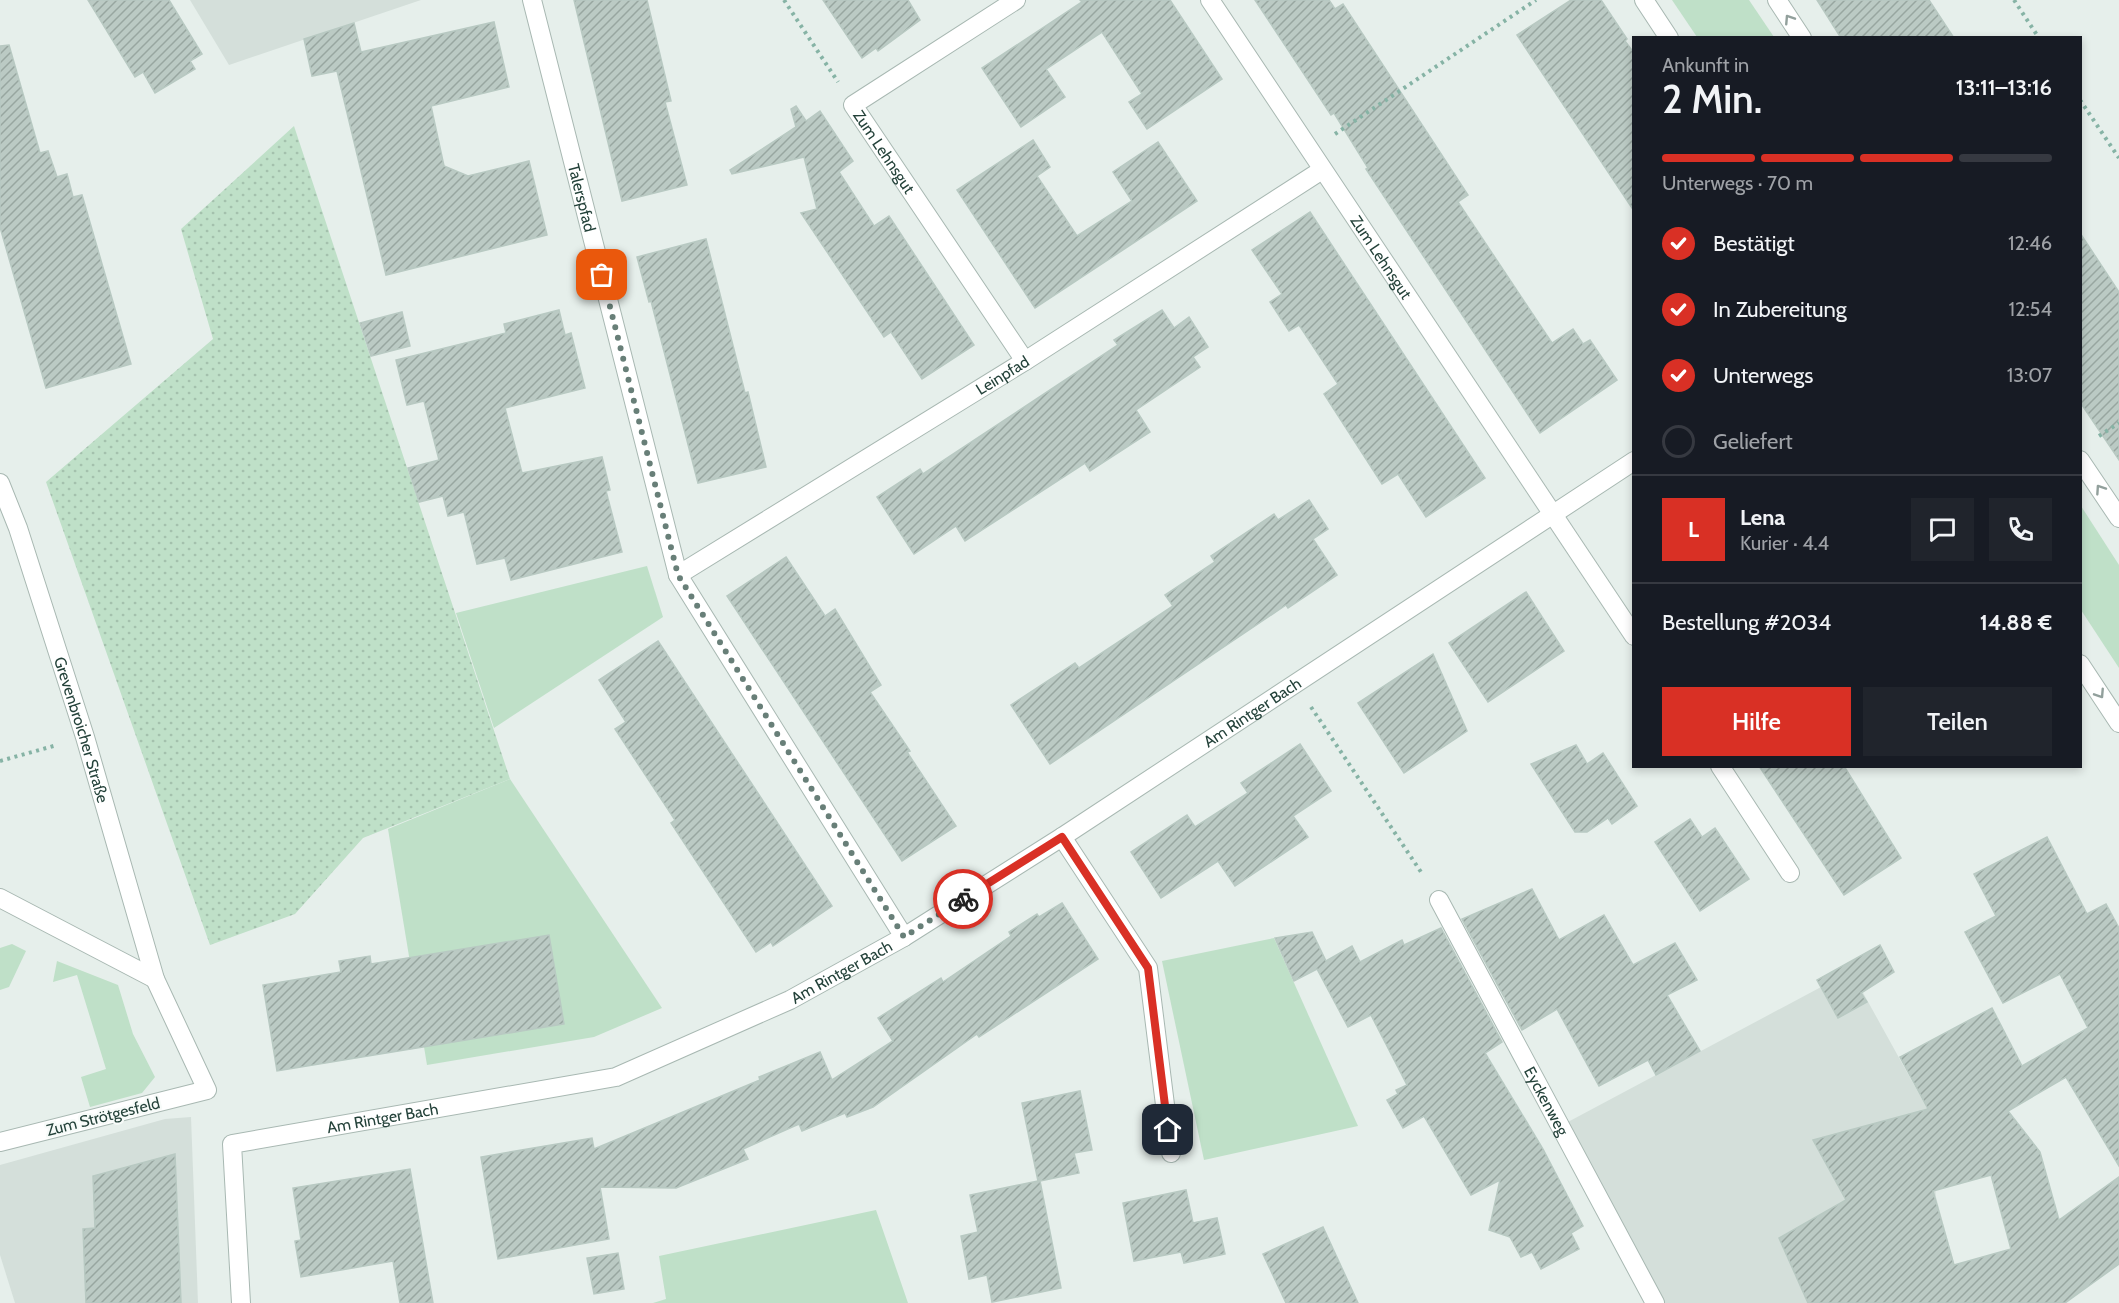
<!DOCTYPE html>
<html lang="de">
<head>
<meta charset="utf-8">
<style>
	:root { --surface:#171b24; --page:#20242c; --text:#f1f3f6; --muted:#9ea1a6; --line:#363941; --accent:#d93025 }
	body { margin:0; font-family:Cabin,sans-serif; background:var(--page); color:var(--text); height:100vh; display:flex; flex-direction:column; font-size:22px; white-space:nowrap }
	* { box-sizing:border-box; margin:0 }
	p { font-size:20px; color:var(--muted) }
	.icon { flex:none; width:33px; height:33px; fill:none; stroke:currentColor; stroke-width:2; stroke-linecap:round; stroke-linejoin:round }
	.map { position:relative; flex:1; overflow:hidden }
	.side { position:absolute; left:1632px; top:36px; width:450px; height:732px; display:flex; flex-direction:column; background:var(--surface); border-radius:0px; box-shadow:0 3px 9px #0003 }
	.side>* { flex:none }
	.pin { position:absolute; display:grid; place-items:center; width:51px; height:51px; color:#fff; margin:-26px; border-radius:12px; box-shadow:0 3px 9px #0006 }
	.courier { position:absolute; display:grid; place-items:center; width:60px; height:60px; margin:-30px; border:4px solid #d93025; border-radius:50%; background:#fff; color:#222; box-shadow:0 2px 8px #0007 }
	.head em { font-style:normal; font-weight:600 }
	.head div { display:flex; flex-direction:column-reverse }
	.head { display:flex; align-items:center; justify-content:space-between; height:102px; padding:0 30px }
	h1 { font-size:39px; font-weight:600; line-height:45px }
	.bar { display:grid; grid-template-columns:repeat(4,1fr); gap:9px 6px; align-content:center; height:72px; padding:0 30px }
	.bar i { height:8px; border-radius:4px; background:var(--line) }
	.bar .on { background:var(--accent) }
	.bar p { grid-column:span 4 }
	.line { display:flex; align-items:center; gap:15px; padding:0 30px; border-top:2px solid var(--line) }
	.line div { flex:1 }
	.round { display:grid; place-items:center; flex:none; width:63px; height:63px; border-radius:0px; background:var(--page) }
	ol { padding:0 30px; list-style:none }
	li { display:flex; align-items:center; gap:18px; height:66px }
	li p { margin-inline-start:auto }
	li .icon { padding:6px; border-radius:50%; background:var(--accent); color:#fff; stroke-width:4 }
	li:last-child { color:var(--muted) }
	li i { width:33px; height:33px; border:3px solid var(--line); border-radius:50% }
	.action { display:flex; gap:12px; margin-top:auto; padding:12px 30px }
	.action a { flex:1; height:69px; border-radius:0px; background:var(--accent); color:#fff; font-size:24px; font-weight:600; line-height:69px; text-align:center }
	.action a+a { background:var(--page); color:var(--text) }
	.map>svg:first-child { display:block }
</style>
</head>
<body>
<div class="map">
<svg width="2119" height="1303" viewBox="0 0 2119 1303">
	<defs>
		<pattern id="park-dots" width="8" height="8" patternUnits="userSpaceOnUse" patternTransform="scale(1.5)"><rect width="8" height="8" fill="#bfe0c8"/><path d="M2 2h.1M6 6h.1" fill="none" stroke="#a4c1ad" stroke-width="1.8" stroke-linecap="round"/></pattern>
		<pattern id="building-hatch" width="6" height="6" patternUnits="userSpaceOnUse" patternTransform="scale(1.5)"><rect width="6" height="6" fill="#bbcac4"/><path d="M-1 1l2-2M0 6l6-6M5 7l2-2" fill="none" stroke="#98a6a0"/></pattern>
	</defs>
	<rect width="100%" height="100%" fill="#e6efeb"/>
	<g fill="#d4dfda">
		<path d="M 190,0 L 421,0 L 229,65 Z"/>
		<path d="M 1851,971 L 1939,1130 L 1933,1163 L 1936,1197 L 1965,1303 L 1663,1303 L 1566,1123 Z"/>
		<path d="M 191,1117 L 198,1303 L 15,1303 L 0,1255 L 0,1165 L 165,1119 Z"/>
	</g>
	<g fill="#bfe0c8">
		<path d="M 1672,0 L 1749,0 L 1774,37 L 1697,37 Z"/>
		<path d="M 2081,506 L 2119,565 L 2119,668 L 2081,610 Z"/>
		<path d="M 647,566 L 663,617 L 494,728 L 456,613 Z"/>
		<path d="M 510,779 L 662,1008 L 594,1037 L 427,1065 L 388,829 Z"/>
		<path d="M 1274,938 L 1358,1126 L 1204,1160 L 1162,961 Z"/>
		<path d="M 12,944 L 26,951 L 9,987 L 0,990 L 0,948 Z"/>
		<path d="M 57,961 L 118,985 L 133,1034 L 155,1077 L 142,1093 L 90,1107 L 81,1077 L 106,1069 L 77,975 L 53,982 Z"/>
		<path d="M 876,1210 L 908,1303 L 653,1303 L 666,1299 L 659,1256 Z"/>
	</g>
	<path fill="url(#park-dots)" d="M 294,126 L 510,779 L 363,838 L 295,914 L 210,945 L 46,482 L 213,339 L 181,229 Z"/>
	<g fill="url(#building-hatch)" stroke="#b8c9c2" stroke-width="1.5" fill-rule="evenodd">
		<path d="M 88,0 L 169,0 L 202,54 L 190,61 L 195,69 L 155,93 L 143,72 L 135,77 Z"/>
		<path d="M 574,0 L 647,0 L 671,101 L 665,102 L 687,185 L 622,201 Z"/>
		<path d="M 823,0 L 908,0 L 920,20 L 878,51 L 876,48 L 862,58 Z"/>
		<path d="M 1080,0 L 1170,0 L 1222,79 L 1147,129 L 1129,102 L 1142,94 L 1102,32 L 1046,69 L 1065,97 L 1021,127 L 982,68 L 1082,2 Z"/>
		<path d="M 1255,0 L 1329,0 L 1335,9 L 1343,4 L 1468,195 L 1458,202 L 1552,343 L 1573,329 L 1583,344 L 1590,340 L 1617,380 L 1540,433 L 1366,169 L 1368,168 L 1334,113 L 1331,115 Z"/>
		<path d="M 1571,0 L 1601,0 L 1627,39 L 1625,41 L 1634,53 L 1634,211 L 1517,35 Z"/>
		<path d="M 1817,0 L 1929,0 L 1954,38 L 1841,38 Z"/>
		<path d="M 494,22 L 509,87 L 431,106 L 444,166 L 468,176 L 529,161 L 547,235 L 386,275 L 337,71 L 312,76 L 304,39 L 354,23 L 361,52 Z"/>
		<path d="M 9,45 L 40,153 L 48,151 L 57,177 L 67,174 L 73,197 L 82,195 L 131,364 L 46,388 L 0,227 L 0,46 Z"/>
		<path d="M 796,106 L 806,121 L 820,111 L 853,161 L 839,172 L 874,226 L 889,216 L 974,345 L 922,379 L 891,332 L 884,337 L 801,213 L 817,209 L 804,157 L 732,174 L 730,170 L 796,127 L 791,109 Z"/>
		<path d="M 1033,140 L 1050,167 L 1037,176 L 1077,236 L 1132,201 L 1113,172 L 1158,142 L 1197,201 L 1035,308 L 957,190 Z"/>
		<path d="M 1310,212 L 1485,478 L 1426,517 L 1398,474 L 1382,484 L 1324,394 L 1338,384 L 1299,325 L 1289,331 L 1270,302 L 1282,294 L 1252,250 Z"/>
		<path d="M 2080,233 L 2119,292 L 2119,460 L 2080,402 Z"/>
		<path d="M 706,239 L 745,393 L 748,392 L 766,467 L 698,483 L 651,301 L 649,302 L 637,257 Z"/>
		<path d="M 559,310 L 565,335 L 571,333 L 585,388 L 505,408 L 522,473 L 602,457 L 610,490 L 606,491 L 622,552 L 511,580 L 505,558 L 477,564 L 464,512 L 448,516 L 443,496 L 419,502 L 408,468 L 439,460 L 424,401 L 407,405 L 396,360 L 506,333 L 504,324 Z"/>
		<path d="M 1162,310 L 1174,328 L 1189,317 L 1208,347 L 1193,357 L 1200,367 L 1136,410 L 1150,432 L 1090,471 L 1085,463 L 965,541 L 956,526 L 914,554 L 877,497 L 920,469 L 923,474 L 1118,345 L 1114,340 Z"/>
		<path d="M 402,312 L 410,346 L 371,356 L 360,323 Z"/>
		<path d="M 1309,500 L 1328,529 L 1313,539 L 1337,575 L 1288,608 L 1286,605 L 1050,764 L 1011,705 L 1075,663 L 1079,668 L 1173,606 L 1165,595 L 1215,562 L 1211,556 L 1274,514 L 1278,520 Z"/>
		<path d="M 786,557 L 825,616 L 835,609 L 881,685 L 870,692 L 910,751 L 907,752 L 956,826 L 902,861 L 727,596 Z"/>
		<path d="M 1526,592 L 1564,651 L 1488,702 L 1449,643 Z"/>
		<path d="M 658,641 L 832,906 L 773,946 L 771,942 L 756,952 L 671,823 L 675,820 L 615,729 L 626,722 L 599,680 Z"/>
		<path d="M 1433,654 L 1467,731 L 1404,773 L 1358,703 Z"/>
		<path d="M 1300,744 L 1331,791 L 1293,816 L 1308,837 L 1235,886 L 1218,861 L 1161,898 L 1131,852 L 1187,815 L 1195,827 L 1248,793 L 1241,783 Z"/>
		<path d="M 1576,745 L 1587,764 L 1603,753 L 1637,806 L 1612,824 L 1608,818 L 1587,832 L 1575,832 L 1531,764 Z"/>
		<path d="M 1759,766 L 1844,766 L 1901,858 L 1844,895 Z"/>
		<path d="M 1690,819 L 1702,837 L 1715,828 L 1749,879 L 1700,911 L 1655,842 Z"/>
		<path d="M 2047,837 L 2087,914 L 2106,904 L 2119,928 L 2119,1166 L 2066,1077 L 2008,1111 L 2040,1152 L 2059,1220 L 2119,1177 L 2119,1264 L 2065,1303 L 1808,1303 L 1779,1238 L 1846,1200 L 1813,1140 L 1928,1109 L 1900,1057 L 1992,1008 L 2022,1066 L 2088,1028 L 2060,974 L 2003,1003 L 1965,932 L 1996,916 L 1974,874 ZM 1991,1175 L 2011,1249 L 1954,1265 L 1933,1191 Z"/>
		<path d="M 1532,889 L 1559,940 L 1604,915 L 1633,965 L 1675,943 L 1697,980 L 1667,995 L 1700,1051 L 1656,1075 L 1648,1060 L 1599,1086 L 1557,1009 L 1522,1030 L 1462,919 Z"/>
		<path d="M 1062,903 L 1098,959 L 979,1037 L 977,1034 L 873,1107 L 847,1117 L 845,1113 L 802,1131 L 799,1124 L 743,1149 L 748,1159 L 676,1188 L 600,1187 L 609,1239 L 498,1259 L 481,1157 L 592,1138 L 594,1149 L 760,1080 L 759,1077 L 820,1052 L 832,1080 L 893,1041 L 878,1018 L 941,978 L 943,982 L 1011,936 L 1009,932 L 1037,914 L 1039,917 Z"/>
		<path d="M 1441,928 L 1502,1042 L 1485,1053 L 1543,1149 L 1583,1226 L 1571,1233 L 1579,1249 L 1541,1269 L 1532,1252 L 1521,1257 L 1510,1237 L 1489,1230 L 1500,1180 L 1471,1195 L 1424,1116 L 1403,1128 L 1387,1100 L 1398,1094 L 1396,1090 L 1407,1085 L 1371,1015 L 1348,1027 L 1317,969 L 1294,981 L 1275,938 L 1312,932 L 1326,961 L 1352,946 L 1360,962 L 1402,940 L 1404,945 Z"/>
		<path d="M 549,935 L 564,1024 L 277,1071 L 263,985 L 341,972 L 339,961 L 370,956 L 371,964 Z"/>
		<path d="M 1880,945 L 1894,972 L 1861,993 L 1867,1002 L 1838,1018 L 1817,980 Z"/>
		<path d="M 1080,1091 L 1092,1150 L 1074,1153 L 1079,1173 L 1040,1181 L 1061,1288 L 992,1302 L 987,1275 L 969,1279 L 961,1236 L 978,1232 L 970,1195 L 1038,1181 L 1022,1103 Z"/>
		<path d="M 175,1154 L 181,1303 L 86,1303 L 83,1229 L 95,1228 L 93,1176 Z"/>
		<path d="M 410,1169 L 433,1303 L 400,1303 L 393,1261 L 301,1277 L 295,1241 L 301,1240 L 293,1188 Z"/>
		<path d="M 1186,1190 L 1193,1223 L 1217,1218 L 1225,1254 L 1184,1263 L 1181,1252 L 1134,1261 L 1123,1203 Z"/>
		<path d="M 1323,1227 L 1358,1303 L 1286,1303 L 1263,1254 Z"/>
		<path d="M 618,1253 L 624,1289 L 594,1294 L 587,1258 Z"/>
	</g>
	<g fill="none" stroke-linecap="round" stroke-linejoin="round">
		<defs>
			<g id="street">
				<path id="s1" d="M 532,0 L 678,575 L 904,937"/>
				<path id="s2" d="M 1016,0 L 853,105 L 1025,361"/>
				<path id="s3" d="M 1210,0 L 1634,636"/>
				<path d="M 1644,0 L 1669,38"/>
				<path d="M 1777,0 L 1802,38"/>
				<path d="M 2080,460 L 2119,518"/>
				<path id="s4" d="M 0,483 L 18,528 L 85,737 L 155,979 L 207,1090 L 0,1142"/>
				<path id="s5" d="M 678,575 L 1025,361 L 1322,170"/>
				<path d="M 2080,664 L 2119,723"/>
				<path d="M 1720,766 L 1790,873"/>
				<path d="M 1062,837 L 1148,968 L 1171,1153"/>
				<path d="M 0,898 L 155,979"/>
				<path id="s6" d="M 1439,900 L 1655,1303"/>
				<path id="s7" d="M 241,1303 L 232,1144 L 616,1077 L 790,1000 L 904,937 L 1062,837 L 1634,461"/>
			</g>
		</defs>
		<use href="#street" stroke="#a8b8b2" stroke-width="20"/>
		<g stroke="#86b3a5" stroke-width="4" stroke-dasharray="3 4.5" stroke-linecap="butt">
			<path d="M 784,0 L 838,82"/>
			<path d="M 2014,0 L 2039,38"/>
			<path d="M 2080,100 L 2119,158"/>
			<path d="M 1335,134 L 1536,0"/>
			<path d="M 2099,436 L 2119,423"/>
			<path d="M 1311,707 L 1423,875"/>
			<path d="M 0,761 L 57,745"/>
		</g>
		<use href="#street" stroke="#fff" stroke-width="18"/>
	</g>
	<defs><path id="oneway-chevron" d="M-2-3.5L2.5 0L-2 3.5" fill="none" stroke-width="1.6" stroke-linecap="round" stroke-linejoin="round" transform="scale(1.5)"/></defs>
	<g stroke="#92a09c">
		<use href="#oneway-chevron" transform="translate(1789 19) rotate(-123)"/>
		<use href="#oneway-chevron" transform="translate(2100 489) rotate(-124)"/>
		<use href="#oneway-chevron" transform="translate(2100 694) rotate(57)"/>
	</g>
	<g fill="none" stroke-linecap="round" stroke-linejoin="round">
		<path stroke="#687f78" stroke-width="6" stroke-dasharray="0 10.8" d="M 602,275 L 678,575 L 904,937 L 963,899"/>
		<path stroke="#d93025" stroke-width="8" d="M 963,899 L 1062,837 L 1148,968 L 1168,1130"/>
	</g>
	<g text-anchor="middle" stroke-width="4.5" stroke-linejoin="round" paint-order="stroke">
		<g font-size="16" fill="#24423a" stroke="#f7fbf9">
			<text dy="6" stroke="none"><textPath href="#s2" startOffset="250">Zum Lehnsgut</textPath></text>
			<text dy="6" stroke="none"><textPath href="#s1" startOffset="204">Talerspfad</textPath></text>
			<text dy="6" stroke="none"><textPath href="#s3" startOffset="309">Zum Lehnsgut</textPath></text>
			<text dy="6" stroke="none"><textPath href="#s5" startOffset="381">Leinpfad</textPath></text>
			<text dy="6" stroke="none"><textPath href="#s7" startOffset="1284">Am Rintger Bach</textPath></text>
			<text dy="6" stroke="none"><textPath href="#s4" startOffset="260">Grevenbroicher Straße</textPath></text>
			<text dy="6" stroke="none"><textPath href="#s7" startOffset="798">Am Rintger Bach</textPath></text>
			<text dy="6" stroke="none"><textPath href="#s6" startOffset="228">Eyckenweg</textPath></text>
			<text transform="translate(103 1116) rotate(-14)" y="6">Zum Strötgesfeld</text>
			<text dy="6" stroke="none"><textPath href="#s7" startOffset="312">Am Rintger Bach</textPath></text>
		</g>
	</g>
</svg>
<div class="pin" style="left:602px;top:275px;background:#ea580c"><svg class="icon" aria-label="bag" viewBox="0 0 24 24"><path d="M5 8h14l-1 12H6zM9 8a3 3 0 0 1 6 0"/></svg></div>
<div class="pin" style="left:1168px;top:1130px;background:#1f2937"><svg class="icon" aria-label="home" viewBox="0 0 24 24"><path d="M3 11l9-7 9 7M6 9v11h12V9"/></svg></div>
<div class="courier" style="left:963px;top:899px"><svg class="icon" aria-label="bike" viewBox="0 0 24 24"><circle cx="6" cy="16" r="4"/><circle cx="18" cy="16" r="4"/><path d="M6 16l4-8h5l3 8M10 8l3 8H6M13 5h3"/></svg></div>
<section class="side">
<div class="head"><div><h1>2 Min.</h1><p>Ankunft in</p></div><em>13:11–13:16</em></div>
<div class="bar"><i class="on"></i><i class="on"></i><i class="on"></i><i></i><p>Unterwegs · 70 m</p></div>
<ol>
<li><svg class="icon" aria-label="check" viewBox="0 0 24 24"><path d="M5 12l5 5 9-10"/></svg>Bestätigt<p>12:46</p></li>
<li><svg class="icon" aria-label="check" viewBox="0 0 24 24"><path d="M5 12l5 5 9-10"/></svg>In Zubereitung<p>12:54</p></li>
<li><svg class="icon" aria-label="check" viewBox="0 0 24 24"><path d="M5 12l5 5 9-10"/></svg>Unterwegs<p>13:07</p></li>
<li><i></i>Geliefert</li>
</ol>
<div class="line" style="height:108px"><b class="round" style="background:var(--accent);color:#fff">L</b><div><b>Lena</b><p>Kurier · 4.4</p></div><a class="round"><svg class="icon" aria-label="chat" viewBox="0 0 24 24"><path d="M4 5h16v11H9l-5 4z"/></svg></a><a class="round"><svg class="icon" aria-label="phone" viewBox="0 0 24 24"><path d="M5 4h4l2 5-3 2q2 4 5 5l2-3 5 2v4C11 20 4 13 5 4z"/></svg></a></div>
<div class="line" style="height:78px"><div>Bestellung #2034</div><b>14.88 €</b></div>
<div class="action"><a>Hilfe</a><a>Teilen</a></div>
</section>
</div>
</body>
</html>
